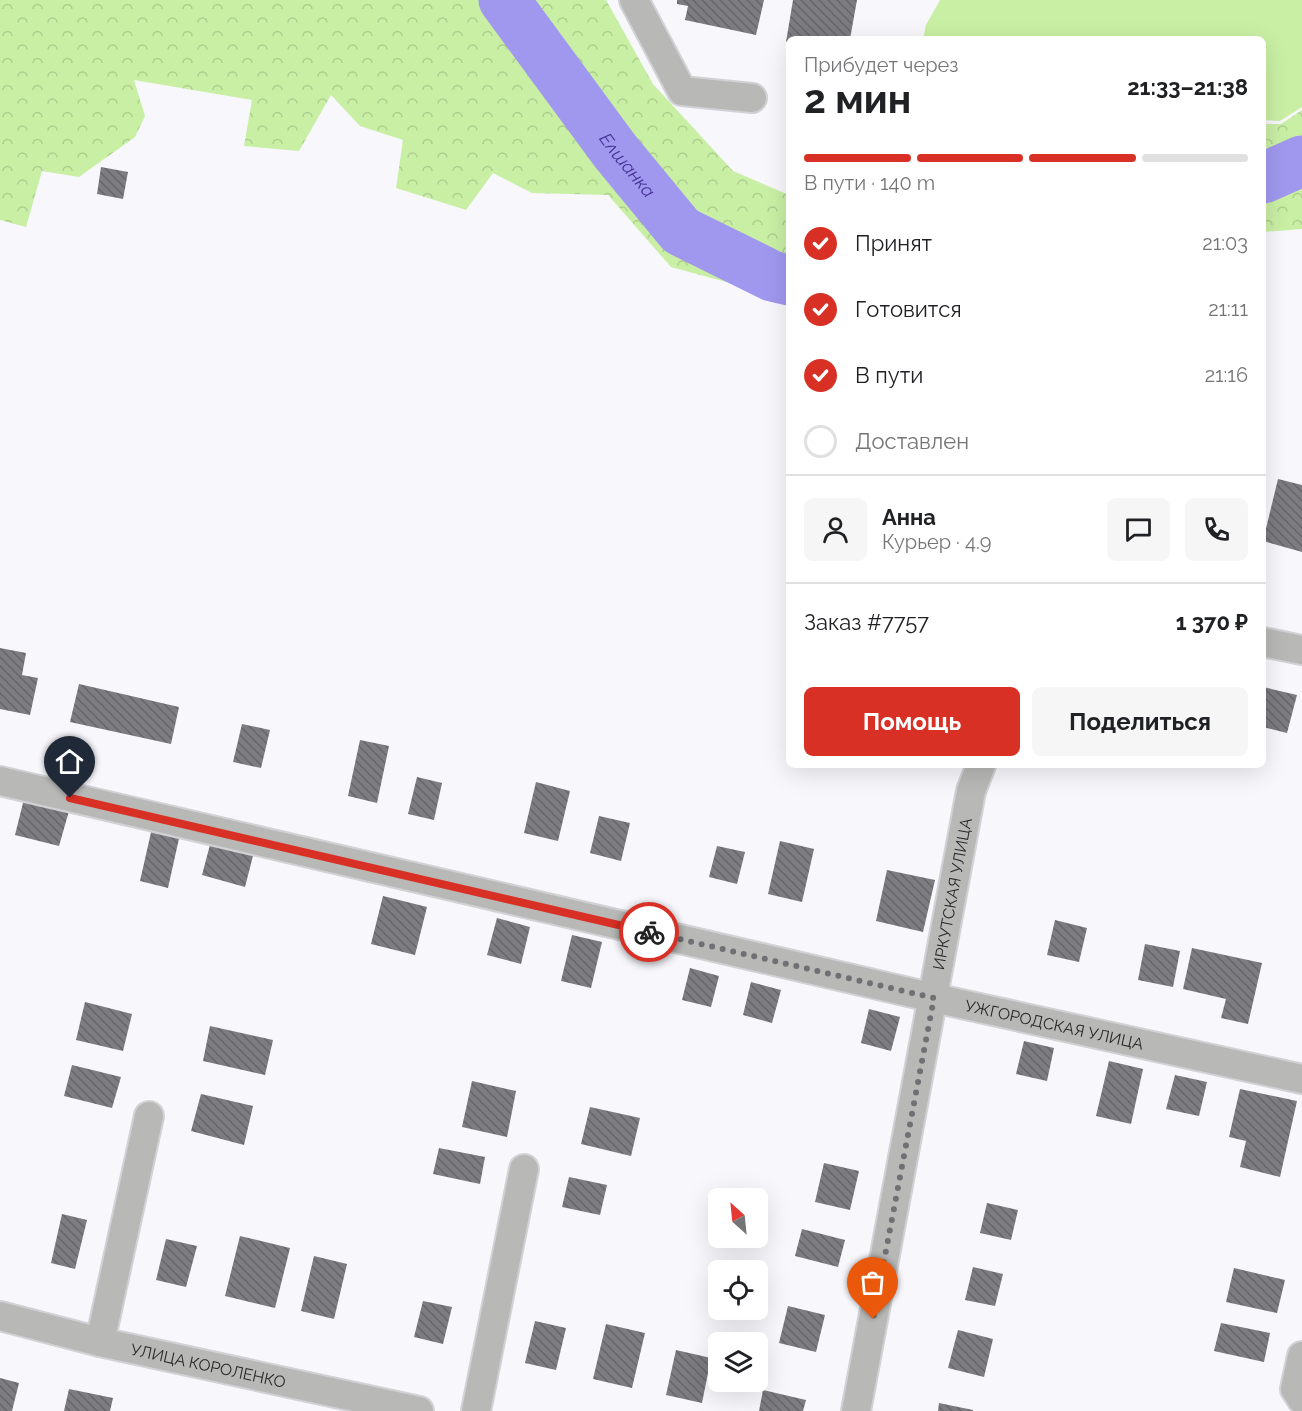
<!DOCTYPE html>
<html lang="ru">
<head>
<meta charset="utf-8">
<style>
	:root { --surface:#fff; --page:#f6f6f6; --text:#202124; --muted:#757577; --line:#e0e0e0; --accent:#d93025 }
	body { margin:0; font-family:Raleway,sans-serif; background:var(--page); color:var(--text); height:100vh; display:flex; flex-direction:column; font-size:22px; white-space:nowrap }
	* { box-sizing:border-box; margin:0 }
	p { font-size:20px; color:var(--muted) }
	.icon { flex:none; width:33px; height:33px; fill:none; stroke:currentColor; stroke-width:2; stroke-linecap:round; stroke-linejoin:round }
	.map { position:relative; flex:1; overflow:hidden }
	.sheet { position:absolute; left:786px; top:36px; width:480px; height:732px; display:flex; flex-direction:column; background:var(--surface); border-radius:9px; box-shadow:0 6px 24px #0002 }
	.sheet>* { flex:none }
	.needle { width:39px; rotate:333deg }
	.tools { position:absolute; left:708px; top:1188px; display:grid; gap:12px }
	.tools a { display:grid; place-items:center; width:60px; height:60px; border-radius:9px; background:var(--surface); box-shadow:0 6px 24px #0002; font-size:30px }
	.pin { position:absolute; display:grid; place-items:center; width:51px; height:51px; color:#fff; margin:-62px -26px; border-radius:50% 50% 50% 0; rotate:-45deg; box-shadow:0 0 6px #0007 }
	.pin .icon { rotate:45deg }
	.courier { position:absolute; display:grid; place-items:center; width:60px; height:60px; margin:-30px; border:4px solid #d93025; border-radius:50%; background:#fff; color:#222; box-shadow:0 2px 8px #0007 }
	.headline em { font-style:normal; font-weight:700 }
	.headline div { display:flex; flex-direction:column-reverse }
	.headline { display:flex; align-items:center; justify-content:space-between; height:102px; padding:0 18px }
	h1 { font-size:39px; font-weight:700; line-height:45px }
	.bar { display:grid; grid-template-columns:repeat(4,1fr); gap:9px 6px; align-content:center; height:72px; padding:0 18px }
	.bar i { height:8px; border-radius:4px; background:var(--line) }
	.bar .current { background:var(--accent) }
	.bar p { grid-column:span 4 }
	.line { display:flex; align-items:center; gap:15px; padding:0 18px; border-top:2px solid var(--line) }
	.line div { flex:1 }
	.round { display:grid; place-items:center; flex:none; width:63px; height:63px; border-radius:9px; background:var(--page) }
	ol { padding:0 18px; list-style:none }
	li { display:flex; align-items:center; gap:18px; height:66px }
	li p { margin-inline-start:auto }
	li .icon { padding:6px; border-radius:50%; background:var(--accent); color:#fff; stroke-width:4 }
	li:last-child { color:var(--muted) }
	li i { width:33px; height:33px; border:3px solid var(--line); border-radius:50% }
	.cta { display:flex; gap:12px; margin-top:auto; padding:12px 18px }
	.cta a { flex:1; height:69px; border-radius:9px; background:var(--accent); color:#fff; font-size:24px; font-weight:700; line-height:69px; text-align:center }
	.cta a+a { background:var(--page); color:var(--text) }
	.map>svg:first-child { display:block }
</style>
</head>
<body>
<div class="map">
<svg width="1302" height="1411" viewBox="0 0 1302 1411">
	<defs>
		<pattern id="forest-crowns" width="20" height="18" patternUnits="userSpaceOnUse" patternTransform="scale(1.5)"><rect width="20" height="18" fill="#c9efa4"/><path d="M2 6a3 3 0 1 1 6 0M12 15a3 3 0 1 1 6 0" fill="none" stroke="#adcd8d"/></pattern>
		<pattern id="building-back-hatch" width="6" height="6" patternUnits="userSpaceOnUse" patternTransform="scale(1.5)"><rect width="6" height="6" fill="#7c7c81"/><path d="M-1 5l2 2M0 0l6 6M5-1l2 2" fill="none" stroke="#66666a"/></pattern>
	</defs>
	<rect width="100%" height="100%" fill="#f7f7fc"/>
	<g fill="url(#forest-crowns)">
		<path d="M 0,0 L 606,0 L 653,84 L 733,171 L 789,195 L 789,299 L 671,267 L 608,195 L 532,193 L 493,173 L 466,210 L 396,188 L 403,140 L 360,126 L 331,95 L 299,151 L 244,146 L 252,100 L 134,80 L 145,116 L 135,137 L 79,177 L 42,171 L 26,227 L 0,220 Z"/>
		<path d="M 1302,110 L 1302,229 L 1263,232 L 1263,124 L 1281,124 Z"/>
	</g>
	<path fill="#c9efa4" d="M 940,0 L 1302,0 L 1302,107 L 1280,121 L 1263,120 L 1263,39 L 923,39 L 926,25 Z"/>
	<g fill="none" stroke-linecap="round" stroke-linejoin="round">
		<g stroke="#a098ef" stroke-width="51">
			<path id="s1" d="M 504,0 L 615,151 L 681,231 L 772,276 L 789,280"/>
			<path d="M 1263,178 L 1302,161"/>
		</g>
	</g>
	<g fill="url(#building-back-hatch)">
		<path d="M 677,0 L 764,0 L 756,35 L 685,20 L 688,6 L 677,4 Z"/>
		<path d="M 793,0 L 857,0 L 850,39 L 789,39 L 789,42 L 786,42 Z"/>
		<path d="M 101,167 L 128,172 L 123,199 L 97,194 Z"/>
		<path d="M 1278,479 L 1302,485 L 1302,552 L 1263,541 Z"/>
		<path d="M 0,648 L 26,653 L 22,675 L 38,678 L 30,715 L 0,709 Z"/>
		<path d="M 79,684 L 179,707 L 171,744 L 70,722 Z"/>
		<path d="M 1263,687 L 1297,695 L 1287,733 L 1263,727 Z"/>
		<path d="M 242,724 L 270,730 L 261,768 L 233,762 Z"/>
		<path d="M 360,740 L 389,746 L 377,803 L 348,796 Z"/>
		<path d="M 417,777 L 442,783 L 434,820 L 408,814 Z"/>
		<path d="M 536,782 L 570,791 L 558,841 L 524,833 Z"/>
		<path d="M 24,799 L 69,811 L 59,846 L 15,835 Z"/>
		<path d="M 599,816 L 630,823 L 621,861 L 590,853 Z"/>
		<path d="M 152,828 L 180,834 L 168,888 L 140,881 Z"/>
		<path d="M 211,841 L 254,852 L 245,887 L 202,875 Z"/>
		<path d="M 780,841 L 814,849 L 802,902 L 768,894 Z"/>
		<path d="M 717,846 L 745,852 L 737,884 L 709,877 Z"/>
		<path d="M 887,870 L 935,880 L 923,932 L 876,921 Z"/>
		<path d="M 383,896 L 427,907 L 415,955 L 371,944 Z"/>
		<path d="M 497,918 L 530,927 L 521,964 L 487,955 Z"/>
		<path d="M 1055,920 L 1087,928 L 1079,962 L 1047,955 Z"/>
		<path d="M 572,935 L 602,942 L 591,988 L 561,981 Z"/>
		<path d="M 1145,944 L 1180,951 L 1173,987 L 1138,980 Z"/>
		<path d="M 1192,948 L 1262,963 L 1248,1024 L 1221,1018 L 1226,999 L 1183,989 Z"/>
		<path d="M 690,968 L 719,976 L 711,1007 L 682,1000 Z"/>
		<path d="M 751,982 L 781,990 L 772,1023 L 743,1015 Z"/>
		<path d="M 85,1002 L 132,1014 L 123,1051 L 76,1040 Z"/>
		<path d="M 869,1009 L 900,1017 L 891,1051 L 861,1043 Z"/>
		<path d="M 210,1026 L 273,1040 L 265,1075 L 203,1061 Z"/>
		<path d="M 1024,1041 L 1054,1048 L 1047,1081 L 1016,1074 Z"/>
		<path d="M 1109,1061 L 1143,1069 L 1131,1124 L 1096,1116 Z"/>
		<path d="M 72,1065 L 121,1077 L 112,1108 L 64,1096 Z"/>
		<path d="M 1175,1075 L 1207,1082 L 1199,1116 L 1166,1109 Z"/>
		<path d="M 472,1081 L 516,1091 L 507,1137 L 462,1127 Z"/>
		<path d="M 1240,1089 L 1297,1101 L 1280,1177 L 1240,1167 L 1246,1141 L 1229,1137 Z"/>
		<path d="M 201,1094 L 253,1106 L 244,1145 L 191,1131 Z"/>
		<path d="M 590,1107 L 640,1118 L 631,1156 L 581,1144 Z"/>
		<path d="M 439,1148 L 485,1157 L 480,1184 L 433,1174 Z"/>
		<path d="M 824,1163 L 859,1171 L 850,1210 L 815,1202 Z"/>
		<path d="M 569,1177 L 607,1185 L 600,1215 L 562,1207 Z"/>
		<path d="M 987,1203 L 1018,1210 L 1011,1240 L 980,1233 Z"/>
		<path d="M 62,1214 L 87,1220 L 75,1269 L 51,1263 Z"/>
		<path d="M 802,1229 L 845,1240 L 838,1267 L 795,1256 Z"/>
		<path d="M 240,1236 L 290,1248 L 275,1308 L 225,1296 Z"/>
		<path d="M 166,1239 L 197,1246 L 186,1287 L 156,1280 Z"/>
		<path d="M 314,1256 L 347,1264 L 334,1319 L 301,1311 Z"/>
		<path d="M 973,1267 L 1003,1274 L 995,1306 L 965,1300 Z"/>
		<path d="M 1234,1268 L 1285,1280 L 1277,1313 L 1226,1302 Z"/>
		<path d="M 423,1301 L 452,1307 L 443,1344 L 414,1337 Z"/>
		<path d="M 788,1306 L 825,1315 L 816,1352 L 779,1343 Z"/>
		<path d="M 535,1321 L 566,1328 L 556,1370 L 525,1363 Z"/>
		<path d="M 1221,1323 L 1270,1333 L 1264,1362 L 1214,1351 Z"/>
		<path d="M 606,1324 L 645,1333 L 632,1388 L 593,1379 Z"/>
		<path d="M 958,1330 L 993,1339 L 984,1377 L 948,1368 Z"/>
		<path d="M 676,1350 L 711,1358 L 702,1403 L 666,1395 Z"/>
		<path d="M 0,1378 L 19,1383 L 12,1411 L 0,1411 Z"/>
		<path d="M 69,1389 L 113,1398 L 110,1411 L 64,1411 Z"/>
		<path d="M 763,1390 L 806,1400 L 803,1411 L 759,1411 Z"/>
		<path d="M 939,1403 L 973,1410 L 973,1411 L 938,1411 Z"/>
	</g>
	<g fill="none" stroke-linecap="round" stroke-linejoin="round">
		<defs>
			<g id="minor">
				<path d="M 634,0 L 682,91 L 752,98"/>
				<path d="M 1263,642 L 1302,650"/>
				<path id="s2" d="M 0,781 L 934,998 L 1302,1079"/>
				<path id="s3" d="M 0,1316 L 100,1342 L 419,1411"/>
				<path d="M 100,1342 L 149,1116"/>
				<path d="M 1302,1356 L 1295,1389 L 1302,1400"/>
				<path d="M 476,1411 L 524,1169"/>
				<path id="s4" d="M 856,1411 L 971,791 L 981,765"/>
			</g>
		</defs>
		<use href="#minor" stroke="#d2d2d6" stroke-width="32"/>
		<use href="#minor" stroke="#b8b9b7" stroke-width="28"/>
	</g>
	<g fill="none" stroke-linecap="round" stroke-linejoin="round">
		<path stroke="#707074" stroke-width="6" stroke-dasharray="0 10.8" d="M 649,932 L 934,998 L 873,1319"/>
		<path stroke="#d93025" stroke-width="8" d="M 70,798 L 649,932"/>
	</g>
	<g text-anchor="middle" stroke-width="4.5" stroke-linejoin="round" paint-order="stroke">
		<g font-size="16" fill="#28282a" stroke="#fff">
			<text dy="6" stroke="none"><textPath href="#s4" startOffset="526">ИРКУТСКАЯ УЛИЦА</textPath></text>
			<text dy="6" stroke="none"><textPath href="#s2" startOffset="1082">УЖГОРОДСКАЯ УЛИЦА</textPath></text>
			<text dy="6" stroke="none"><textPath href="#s3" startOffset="214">УЛИЦА КОРОЛЕНКО</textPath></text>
		</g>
		<g font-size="18" font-style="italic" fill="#473296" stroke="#fff">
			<text dy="6" stroke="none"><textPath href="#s1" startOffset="206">Елшанка</textPath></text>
		</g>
	</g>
</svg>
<div class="tools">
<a><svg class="needle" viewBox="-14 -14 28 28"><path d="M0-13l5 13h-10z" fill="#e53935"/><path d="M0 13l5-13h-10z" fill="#757577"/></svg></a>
<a><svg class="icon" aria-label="locate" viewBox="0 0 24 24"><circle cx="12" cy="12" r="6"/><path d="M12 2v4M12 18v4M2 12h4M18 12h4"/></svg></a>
<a><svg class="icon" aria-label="layers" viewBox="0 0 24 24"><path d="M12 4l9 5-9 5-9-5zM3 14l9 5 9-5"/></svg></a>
</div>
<div class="pin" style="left:873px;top:1319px;background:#ea580c"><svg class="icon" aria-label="bag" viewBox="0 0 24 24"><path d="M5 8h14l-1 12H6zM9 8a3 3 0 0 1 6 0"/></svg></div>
<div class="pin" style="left:70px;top:798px;background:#1f2937"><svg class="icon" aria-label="home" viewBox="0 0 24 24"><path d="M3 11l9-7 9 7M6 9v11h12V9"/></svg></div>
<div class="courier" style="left:649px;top:932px"><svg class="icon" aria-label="bike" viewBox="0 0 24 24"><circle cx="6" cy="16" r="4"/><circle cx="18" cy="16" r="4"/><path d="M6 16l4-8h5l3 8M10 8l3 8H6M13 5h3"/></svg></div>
<section class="sheet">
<div class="headline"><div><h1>2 мин</h1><p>Прибудет через</p></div><em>21:33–21:38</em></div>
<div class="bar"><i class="current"></i><i class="current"></i><i class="current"></i><i></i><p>В пути · 140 m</p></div>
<ol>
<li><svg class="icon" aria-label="check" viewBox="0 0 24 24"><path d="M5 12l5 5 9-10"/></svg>Принят<p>21:03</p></li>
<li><svg class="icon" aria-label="check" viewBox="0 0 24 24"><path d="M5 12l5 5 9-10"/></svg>Готовится<p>21:11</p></li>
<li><svg class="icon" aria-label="check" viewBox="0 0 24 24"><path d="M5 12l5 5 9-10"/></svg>В пути<p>21:16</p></li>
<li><i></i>Доставлен</li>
</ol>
<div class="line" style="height:108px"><a class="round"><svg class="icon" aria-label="person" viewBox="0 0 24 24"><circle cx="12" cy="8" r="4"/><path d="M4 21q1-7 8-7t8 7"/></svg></a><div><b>Анна</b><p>Курьер · 4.9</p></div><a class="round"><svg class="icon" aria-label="chat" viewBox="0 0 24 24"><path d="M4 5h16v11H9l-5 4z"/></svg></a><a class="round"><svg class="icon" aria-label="phone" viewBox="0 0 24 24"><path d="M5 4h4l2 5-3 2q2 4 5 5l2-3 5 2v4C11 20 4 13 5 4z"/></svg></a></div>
<div class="line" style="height:78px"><div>Заказ #7757</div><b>1 370 ₽</b></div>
<div class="cta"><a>Помощь</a><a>Поделиться</a></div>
</section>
</div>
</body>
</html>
